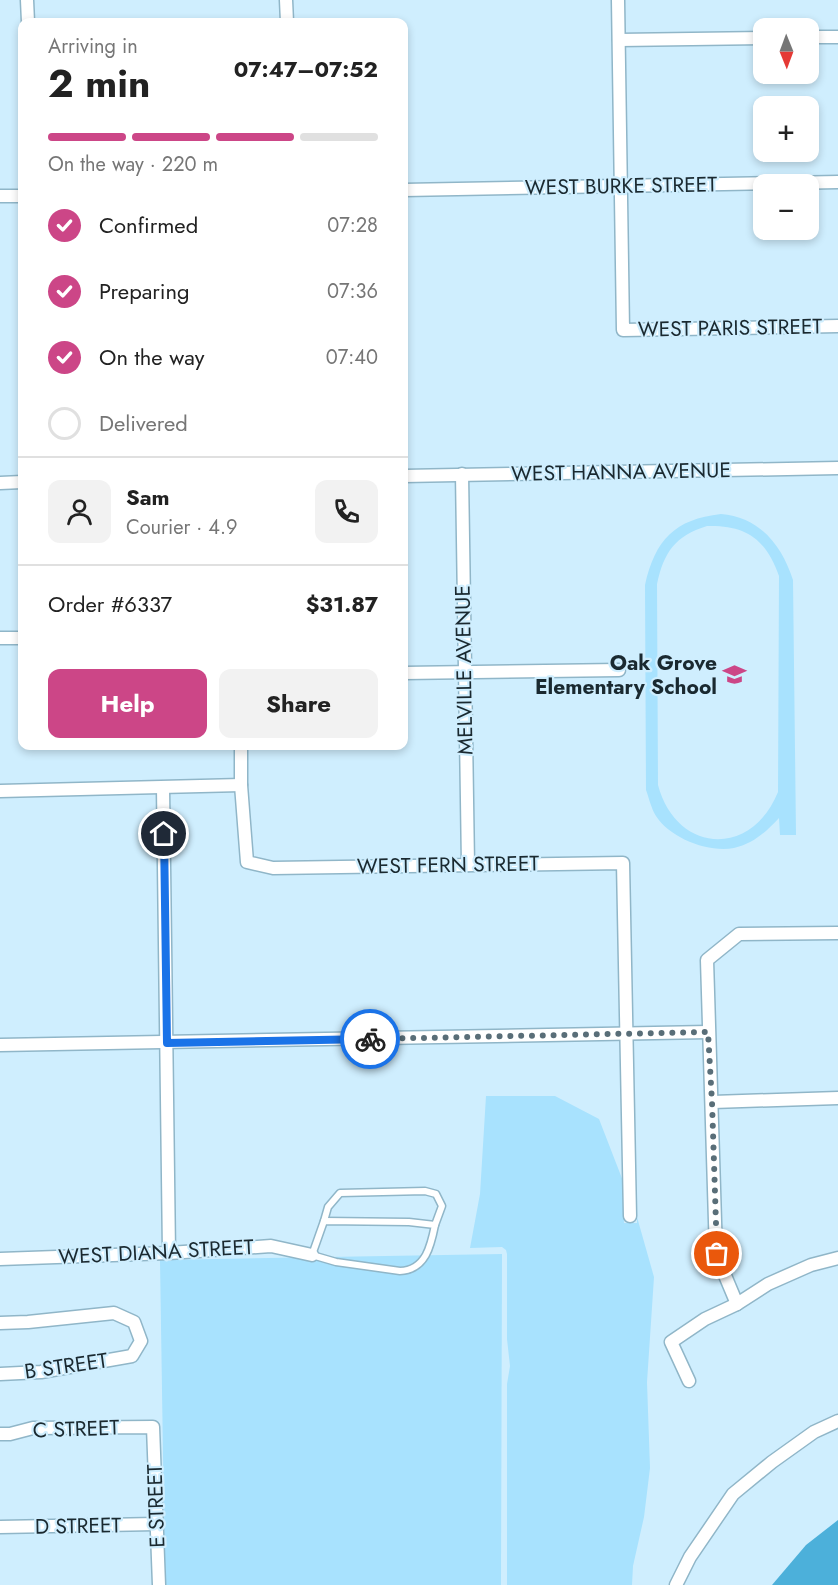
<!DOCTYPE html>
<html lang="en">
<head>
<meta charset="utf-8">
<style>
	:root { --surface:#fff; --page:#f2f2f2; --text:#222; --muted:#767676; --line:#e0e0e0; --accent:#cc4687 }
	body { margin:0; font-family:Jost,sans-serif; background:var(--page); color:var(--text); height:100vh; display:flex; flex-direction:column; font-size:22px; white-space:nowrap }
	* { box-sizing:border-box; margin:0 }
	p { font-size:20px; color:var(--muted) }
	.icon { flex:none; width:33px; height:33px; fill:none; stroke:currentColor; stroke-width:2; stroke-linecap:round; stroke-linejoin:round }
	.map { position:relative; flex:1; overflow:hidden }
	.side { position:absolute; left:18px; top:18px; width:390px; height:732px; display:flex; flex-direction:column; background:var(--surface); border-radius:12px; box-shadow:0 3px 9px #0003 }
	.side>* { flex:none }
	.needle { width:39px; rotate:179deg }
	.fabs { position:absolute; left:753px; top:18px; display:grid; gap:12px }
	.fabs a { display:grid; place-items:center; width:66px; height:66px; border-radius:12px; background:var(--surface); box-shadow:0 3px 9px #0003; font-size:30px }
	.pin { position:absolute; display:grid; place-items:center; width:51px; height:51px; color:#fff; margin:-26px; border:3px solid #fff; border-radius:50%; box-shadow:0 2px 6px #0007 }
	.courier { position:absolute; display:grid; place-items:center; width:60px; height:60px; margin:-30px; border:4px solid #1a73e8; border-radius:50%; background:#fff; color:#222; box-shadow:0 2px 8px #0007 }
	.overview em { font-style:normal; font-weight:700 }
	.overview div { display:flex; flex-direction:column-reverse }
	.overview { display:flex; align-items:center; justify-content:space-between; height:102px; padding:0 30px }
	h1 { font-size:39px; font-weight:700; line-height:45px }
	.bar { display:grid; grid-template-columns:repeat(4,1fr); gap:9px 6px; align-content:center; height:72px; padding:0 30px }
	.bar i { height:8px; border-radius:4px; background:var(--line) }
	.bar .selected { background:var(--accent) }
	.bar p { grid-column:span 4 }
	.line { display:flex; align-items:center; gap:15px; padding:0 30px; border-top:2px solid var(--line) }
	.line div { flex:1 }
	.round { display:grid; place-items:center; flex:none; width:63px; height:63px; border-radius:12px; background:var(--page) }
	ol { padding:0 30px; list-style:none }
	li { display:flex; align-items:center; gap:18px; height:66px }
	li p { margin-inline-start:auto }
	li .icon { padding:6px; border-radius:50%; background:var(--accent); color:#fff; stroke-width:4 }
	li:last-child { color:var(--muted) }
	li i { width:33px; height:33px; border:3px solid var(--line); border-radius:50% }
	.action { display:flex; gap:12px; margin-top:auto; padding:12px 30px }
	.action a { flex:1; height:69px; border-radius:12px; background:var(--accent); color:#fff; font-size:24px; font-weight:700; line-height:69px; text-align:center }
	.action a+a { background:var(--page); color:var(--text) }
	.map>svg:first-child { display:block }
</style>
</head>
<body>
<div class="map">
<svg width="838" height="1585" viewBox="0 0 838 1585">
	<rect width="100%" height="100%" fill="#cfeefe"/>
	<g fill="#a8e2fe" fill-rule="evenodd">
		<path d="M 721,514 C 760,517 782,546 793,580 L 796,835 L 780,835 L 779,818 C 767,831 753,844 734,848 C 708,853 670,838 656,816 C 651,808 649,798 646,790 L 645,585 C 655,540 675,519 721,514 ZM 707,526 C 746,525 766,539 779,576 L 778,792 C 751,859 676,853 658,785 L 657,584 C 664,552 675,536 707,526 Z"/>
		<path d="M 486,1096 L 555,1096 L 599,1119 L 623,1181 L 624,1223 L 637,1223 L 637,1217 L 654,1277 L 647,1382 L 650,1468 L 644,1517 L 633,1566 L 632,1585 L 507,1585 L 507,1384 L 510,1366 L 507,1339 L 507,1254 L 506,1250 L 502,1247 L 470,1248 L 480,1194 Z"/>
		<path d="M 502,1254 L 501,1585 L 165,1585 L 160,1260 Z"/>
	</g>
	<path fill="#4cb0da" d="M 838,1520 L 838,1585 L 772,1585 L 806,1545 Z"/>
	<g fill="none" stroke-linecap="round" stroke-linejoin="round">
		<defs>
			<g id="lane">
				<path d="M 324,1221 L 409,1222 L 435,1225 C 431,1245 426,1270 400,1271 L 336,1262 L 312,1255 Z"/>
				<path d="M 324,1221 L 328,1207 L 340,1193 L 425,1191 L 436,1194 L 442,1206 L 435,1225"/>
			</g>
			<g id="street">
				<path d="M 27,0 L 28,22"/>
				<path d="M 286,0 L 287,22"/>
				<path d="M 618,0 L 623,330 L 838,326"/>
				<path d="M 808,37 L 838,37"/>
				<path d="M 619,40 L 764,38"/>
				<path d="M 404,190 L 838,182"/>
				<path d="M 0,196 L 22,196"/>
				<path d="M 462,474 L 468,865"/>
				<path d="M 404,476 L 838,468"/>
				<path d="M 0,483 L 22,482"/>
				<path d="M 0,638 L 22,638"/>
				<path d="M 404,673 L 619,670"/>
				<path d="M 241,746 L 241,785 L 247,862 L 273,868 L 623,863 L 630,1216"/>
				<path d="M 163,788 L 169,1253"/>
				<path d="M 0,791 L 241,785"/>
				<path d="M 0,1045 L 708,1032"/>
				<path d="M 713,1102 L 838,1098"/>
				<path d="M 0,1259 L 169,1253 L 271,1246 L 312,1255"/>
				<path d="M 737,1304 L 716,1254 L 707,960 L 739,934 L 838,933"/>
				<path d="M 0,1323 L 28,1322 L 114,1313 L 134,1322 L 141,1341 L 132,1356 L 41,1372 L 0,1374"/>
				<path d="M 689,1381 L 671,1342 L 705,1319 L 737,1304 L 768,1284 L 811,1265 L 838,1258"/>
				<path d="M 0,1434 L 10,1434 L 33,1428 L 153,1427 L 159,1585"/>
				<path d="M 0,1527 L 156,1524"/>
				<path d="M 676,1585 L 690,1557 L 733,1494 L 772,1462 L 814,1432 L 838,1421"/>
			</g>
		</defs>
		<use href="#lane" stroke="#90b6c8" stroke-width="9"/>
		<use href="#street" stroke="#90b6c8" stroke-width="15"/>
		<use href="#lane" stroke="#fff" stroke-width="6"/>
		<use href="#street" stroke="#fff" stroke-width="12"/>
	</g>
	<g fill="none" stroke-linecap="round" stroke-linejoin="round">
		<path stroke="#596e78" stroke-width="6" stroke-dasharray="0 10.8" d="M 370,1039 L 708,1032 L 712,1102 L 717,1254"/>
		<path stroke="#1a73e8" stroke-width="8" d="M 164,834 L 167,1043 L 370,1039"/>
	</g>
	<defs>
		<symbol id="school-bare" viewBox="-9 -9 18 18"><path d="M0-5L7-2L0 1L-7-2ZM-4 1L0 2.5L4 1V4Q0 6-4 4Z" fill="#cc4687" stroke="#cfeefe" stroke-width="2.5" paint-order="stroke"/></symbol>
	</defs>
	<g fill-rule="evenodd">
		<use href="#school-bare" x="718" y="658" width="33" height="33"/>
	</g>
	<g text-anchor="middle" stroke-width="4.5" stroke-linejoin="round" paint-order="stroke">
		<g font-size="21" fill="#1a2930" stroke="#cfeefe">
			<text transform="translate(621 186) rotate(-1)" y="7">WEST BURKE STREET</text>
			<text transform="translate(730 328) rotate(-1)" y="7">WEST PARIS STREET</text>
			<text transform="translate(621 472) rotate(-1)" y="7">WEST HANNA AVENUE</text>
			<text transform="translate(464 670) rotate(-91)" y="7">MELVILLE AVENUE</text>
			<text transform="translate(448 865) rotate(-1)" y="7">WEST FERN STREET</text>
			<text transform="translate(156 1252) rotate(-3)" y="7">WEST DIANA STREET</text>
			<text transform="translate(66 1366) rotate(-8)" y="7">B STREET</text>
			<text transform="translate(76 1429) rotate(-2)" y="7">C STREET</text>
			<text transform="translate(156 1506) rotate(-92)" y="7">E STREET</text>
			<text transform="translate(78 1526) rotate(-1)" y="7">D STREET</text>
		</g>
		<g font-size="21" font-weight="bold" fill="#1a2930" stroke="#cfeefe" text-anchor="end">
			<text x="717" y="670">Oak Grove<tspan x="717" dy="24">Elementary School</tspan></text>
		</g>
	</g>
</svg>
<div class="fabs">
<a><svg class="needle" viewBox="-14 -14 28 28"><path d="M0-13l5 13h-10z" fill="#e53935"/><path d="M0 13l5-13h-10z" fill="#767676"/></svg></a>
<a>+</a>
<a>−</a>
</div>
<div class="pin" style="left:717px;top:1254px;background:#ea580c"><svg class="icon" aria-label="bag" viewBox="0 0 24 24"><path d="M5 8h14l-1 12H6zM9 8a3 3 0 0 1 6 0"/></svg></div>
<div class="pin" style="left:164px;top:834px;background:#1f2937"><svg class="icon" aria-label="home" viewBox="0 0 24 24"><path d="M3 11l9-7 9 7M6 9v11h12V9"/></svg></div>
<div class="courier" style="left:370px;top:1039px"><svg class="icon" aria-label="bike" viewBox="0 0 24 24"><circle cx="6" cy="16" r="4"/><circle cx="18" cy="16" r="4"/><path d="M6 16l4-8h5l3 8M10 8l3 8H6M13 5h3"/></svg></div>
<section class="side">
<div class="overview"><div><h1>2 min</h1><p>Arriving in</p></div><em>07:47–07:52</em></div>
<div class="bar"><i class="selected"></i><i class="selected"></i><i class="selected"></i><i></i><p>On the way · 220 m</p></div>
<ol>
<li><svg class="icon" aria-label="check" viewBox="0 0 24 24"><path d="M5 12l5 5 9-10"/></svg>Confirmed<p>07:28</p></li>
<li><svg class="icon" aria-label="check" viewBox="0 0 24 24"><path d="M5 12l5 5 9-10"/></svg>Preparing<p>07:36</p></li>
<li><svg class="icon" aria-label="check" viewBox="0 0 24 24"><path d="M5 12l5 5 9-10"/></svg>On the way<p>07:40</p></li>
<li><i></i>Delivered</li>
</ol>
<div class="line" style="height:108px"><a class="round"><svg class="icon" aria-label="person" viewBox="0 0 24 24"><circle cx="12" cy="8" r="4"/><path d="M4 21q1-7 8-7t8 7"/></svg></a><div><b>Sam</b><p>Courier · 4.9</p></div><a class="round"><svg class="icon" aria-label="phone" viewBox="0 0 24 24"><path d="M5 4h4l2 5-3 2q2 4 5 5l2-3 5 2v4C11 20 4 13 5 4z"/></svg></a></div>
<div class="line" style="height:78px"><div>Order #6337</div><b>$31.87</b></div>
<div class="action"><a>Help</a><a>Share</a></div>
</section>
</div>
</body>
</html>
